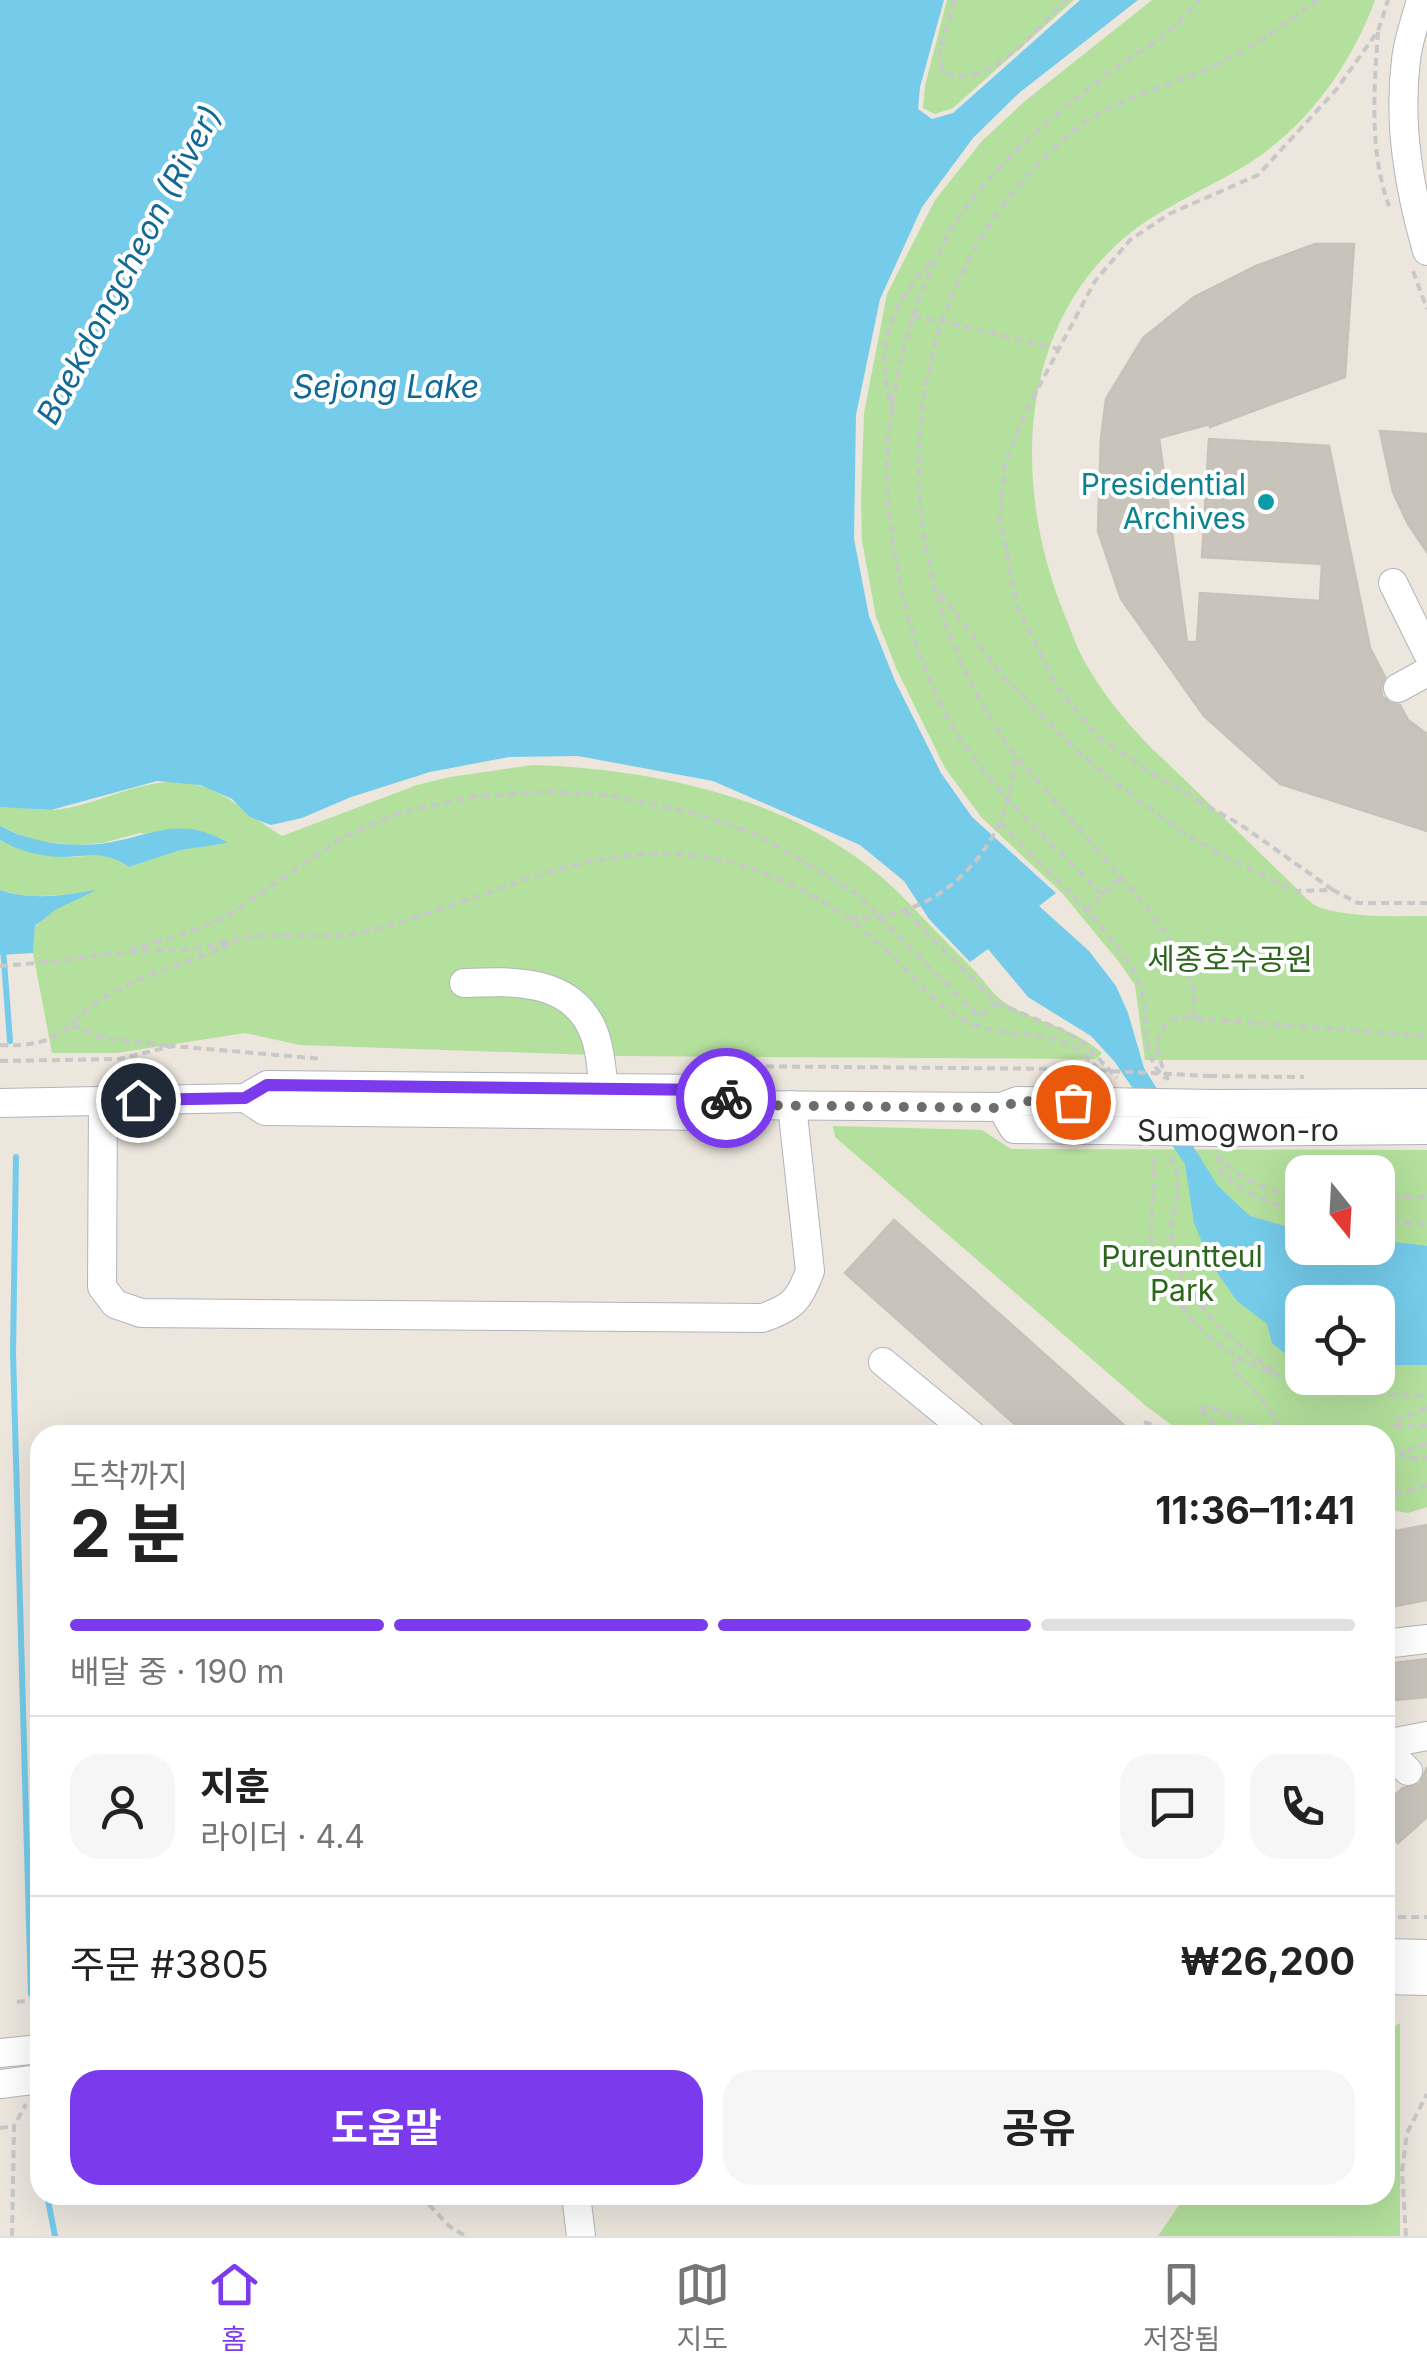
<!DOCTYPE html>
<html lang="ko">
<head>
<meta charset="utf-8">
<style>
	:root { --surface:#fff; --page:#f6f6f6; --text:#222; --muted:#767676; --line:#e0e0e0; --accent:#7c3aed }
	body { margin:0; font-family:Inter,"Noto Sans KR",sans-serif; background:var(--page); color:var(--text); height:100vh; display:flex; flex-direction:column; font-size:38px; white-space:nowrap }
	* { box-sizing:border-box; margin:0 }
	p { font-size:32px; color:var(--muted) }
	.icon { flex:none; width:55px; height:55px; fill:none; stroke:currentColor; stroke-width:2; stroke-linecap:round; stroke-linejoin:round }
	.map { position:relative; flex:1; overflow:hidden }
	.sheet { position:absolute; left:30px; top:1425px; width:1365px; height:780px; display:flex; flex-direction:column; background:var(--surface); border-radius:30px; box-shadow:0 10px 40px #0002 }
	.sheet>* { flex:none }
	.needle { width:65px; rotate:162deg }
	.controls { position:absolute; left:1285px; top:1155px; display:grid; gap:20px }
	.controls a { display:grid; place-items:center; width:110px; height:110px; border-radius:20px; background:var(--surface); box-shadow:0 10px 40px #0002; font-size:50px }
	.pin { position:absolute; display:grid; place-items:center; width:85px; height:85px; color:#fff; margin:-42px; border:5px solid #fff; border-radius:50%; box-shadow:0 2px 10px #0007 }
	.courier { position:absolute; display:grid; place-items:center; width:100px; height:100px; margin:-50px; border:8px solid #7c3aed; border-radius:50%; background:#fff; color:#222; box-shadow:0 2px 12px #0007 }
	.head em { font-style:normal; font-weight:700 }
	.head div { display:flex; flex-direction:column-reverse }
	.head { display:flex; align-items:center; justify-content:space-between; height:170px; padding:0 40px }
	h1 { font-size:65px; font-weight:700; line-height:75px }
	.bar { display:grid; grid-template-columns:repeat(4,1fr); gap:15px 10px; align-content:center; height:120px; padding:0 40px }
	.bar i { height:12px; border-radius:8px; background:var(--line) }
	.bar .selected { background:var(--accent) }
	.bar p { grid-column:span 4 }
	.line { display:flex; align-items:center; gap:25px; padding:0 40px; border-top:2px solid var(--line) }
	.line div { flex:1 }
	.round { display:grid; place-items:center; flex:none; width:105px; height:105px; border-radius:30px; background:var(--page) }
	.action { display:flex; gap:20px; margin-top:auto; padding:20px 40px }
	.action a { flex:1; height:115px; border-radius:30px; background:var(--accent); color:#fff; font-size:40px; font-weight:700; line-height:115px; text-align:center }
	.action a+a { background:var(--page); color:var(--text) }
	.menu { display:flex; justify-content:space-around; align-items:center; height:140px; border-top:2px solid var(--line); background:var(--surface); font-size:28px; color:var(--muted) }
	.menu a { display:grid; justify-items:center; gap:5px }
	.menu .selected { color:var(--accent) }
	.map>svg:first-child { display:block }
</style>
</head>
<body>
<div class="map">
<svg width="1427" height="2236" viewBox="0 0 1427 2236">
	<rect width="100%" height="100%" fill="#ece6dd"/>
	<g fill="#b3e09c" fill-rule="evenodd">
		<path d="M 947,0 L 1074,0 L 953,108 L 935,114 L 923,108 L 925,86 Z"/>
		<path d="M 1152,0 L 1375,0 C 1350,68 1304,131 1241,168 C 1203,191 1158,209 1124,238 C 1014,333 1014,491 1065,616 C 1072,632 1077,649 1086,664 C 1106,699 1133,731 1162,758 C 1204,798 1245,839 1287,879 C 1297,888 1309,904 1321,908 C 1355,918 1393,916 1427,916 L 1427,1060 L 1145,1060 L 1135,985 L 1119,962 L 1062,893 L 982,818 L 945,768 L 897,670 L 876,617 L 862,541 L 861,499 L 864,413 L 887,294 L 935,200 L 982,141 L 1025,101 Z"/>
		<path d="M 533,765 C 660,769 807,801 900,894 C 925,920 950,946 975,971 C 985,982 995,997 1007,1004 C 1039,1024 1071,1026 1102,1053 L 1096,1059 L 622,1056 L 300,1045 L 245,1033 L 117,1053 L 52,1053 L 33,953 L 35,927 L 54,910 L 93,892 C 61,894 31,901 0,890 L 0,840 C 17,850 41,855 61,857 C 90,859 103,848 129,867 L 181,850 L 227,843 L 140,833 L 103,843 L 75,845 L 32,840 L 0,826 L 0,807 C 18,806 37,811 54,810 C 105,805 152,769 204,787 C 233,797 255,820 282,836 L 417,785 L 450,777 Z"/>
		<path d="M 833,1126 L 982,1130 L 1011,1149 L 1427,1150 L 1427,1507 L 1408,1513 L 1385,1509 L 1385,1435 L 1185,1435 L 1146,1406 L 835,1137 ZM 1302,1172 L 1378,1172 L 1378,1248 L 1302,1248 ZM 1302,1302 L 1378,1302 L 1378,1378 L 1302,1378 Z"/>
		<path d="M 1400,2023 L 1400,2236 L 1158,2236 L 1186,2195 L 1385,2195 L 1385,2033 Z"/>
	</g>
	<g fill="#74cbea">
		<path d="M 0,0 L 944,0 L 920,87 L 918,109 L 932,119 L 953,113 L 1080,0 L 1138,0 L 1019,93 L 973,138 L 922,207 L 880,299 L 856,415 L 854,539 L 869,616 L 895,681 L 941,773 L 972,817 L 1056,893 L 1039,906 L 1089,951 L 1116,986 L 1128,1013 L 1144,1068 L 1218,1186 L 1250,1216 L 1302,1231 L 1302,1248 L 1378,1248 L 1378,1240 L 1427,1246 L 1427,1365 L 1378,1365 L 1378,1302 L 1302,1302 L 1302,1367 L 1272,1343 L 1267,1324 L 1237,1301 L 1211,1264 L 1194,1223 L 1185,1164 L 1114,1061 L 1091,1036 L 1028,997 L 988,949 L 970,962 L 929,919 L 904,881 L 860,845 L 713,781 L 578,756 L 509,757 L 430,772 L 351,797 L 302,818 L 271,825 L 250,817 L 232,799 L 200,785 L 157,781 L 51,810 L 0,807 Z"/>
		<path d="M 0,826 C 30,842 65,847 99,844 C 149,838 179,813 228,843 L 181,850 L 129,867 C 106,850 87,857 61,857 C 39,856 19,851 0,840 Z"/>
		<path d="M 0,890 C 32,901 65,895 97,890 L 55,910 L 35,926 L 33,953 L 0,955 Z"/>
	</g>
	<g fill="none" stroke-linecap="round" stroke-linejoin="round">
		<g stroke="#74cbea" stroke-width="6">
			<path d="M 3,948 L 10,1041"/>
			<path d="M 16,1157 L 13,1353 L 31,1994"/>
			<path d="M 47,2195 L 55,2236"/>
		</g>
	</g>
	<g fill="#c8c4bc" stroke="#c7c1b7" stroke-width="2.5">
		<path d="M 1315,244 L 1354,244 L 1345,377 L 1210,427 L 1210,424 L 1159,438 L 1187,642 L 1197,642 L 1200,593 L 1320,601 L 1322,564 L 1202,557 L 1209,439 L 1329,446 L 1370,648 L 1385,677 L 1381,687 L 1382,696 L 1390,703 L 1400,705 L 1408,720 L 1427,734 L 1427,831 L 1280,784 L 1204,716 L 1121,599 L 1098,531 L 1101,438 L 1106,399 L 1143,338 L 1194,297 L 1256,266 Z"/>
		<path d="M 1380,431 L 1427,434 L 1427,552 L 1408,524 L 1393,492 Z"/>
		<path d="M 894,1220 L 1124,1425 L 1115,1435 L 1027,1435 L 845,1273 Z"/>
		<path d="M 1427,1525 L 1427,1600 L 1385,1608 L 1385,1533 Z"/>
		<path d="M 1427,1659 L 1427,1697 L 1385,1701 L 1385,1664 Z"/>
		<path d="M 1427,1767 L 1427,1817 L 1398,1843 L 1385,1828 L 1385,1804 L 1403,1788 L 1420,1784 Z"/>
	</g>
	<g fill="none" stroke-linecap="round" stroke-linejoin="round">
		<defs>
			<g id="minor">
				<path d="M 1421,0 C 1416,19 1408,40 1406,60 C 1398,125 1409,188 1427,251"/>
				<path d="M 1393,583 L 1427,652"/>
				<path d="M 1398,688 L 1427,672"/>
				<path d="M 464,983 C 513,981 573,978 594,1033 C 601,1050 601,1070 604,1088"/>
				<path d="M 245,1098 L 265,1111 L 714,1116 L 735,1105 L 1001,1107 L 1017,1101 L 1101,1102"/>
				<path d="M 103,1100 L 102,1287 L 115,1304 L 141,1313 L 762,1318 C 792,1308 799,1301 810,1271 L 792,1105"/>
				<path d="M 0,1103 L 245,1098 L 267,1085 L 715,1089 L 735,1105"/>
				<path d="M 1215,1104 L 1427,1103"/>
				<path d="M 1001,1107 L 1014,1129 L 1101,1130"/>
				<path d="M 1216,1132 L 1427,1130"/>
				<path d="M 883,1362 L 972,1435"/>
				<path d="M 1385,1644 L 1427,1639"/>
				<path d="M 1385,1744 L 1427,1736"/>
				<path d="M 1385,1748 L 1408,1771"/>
				<path d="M 1385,1953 L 1427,1954"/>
				<path d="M 1385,1980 L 1427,1981"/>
				<path d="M 0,2053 L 40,2049"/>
				<path d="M 0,2084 L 40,2079"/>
				<path d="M 576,2195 L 581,2236"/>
			</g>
		</defs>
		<use href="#minor" stroke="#b1b4be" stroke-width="30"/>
		<g stroke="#c8c8c8" stroke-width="4" stroke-dasharray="8 5" stroke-linecap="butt">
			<path d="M 955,0 L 939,52 L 943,72 C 986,94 1038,27 1067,0"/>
			<path d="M 1378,32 C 1374,90 1369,151 1389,206"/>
			<path d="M 1413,271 L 1427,309"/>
			<path d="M 913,317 L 941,321 L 1059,349"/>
			<path d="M 893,413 C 874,346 887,313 930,262"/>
			<path d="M 940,593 L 1000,673 L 1074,748 L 1110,779 L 1184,833 L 1225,857 L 1296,891 L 1333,890 L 1358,903 L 1427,903"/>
			<path d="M 1000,823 C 1040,864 1112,928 1137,978 C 1154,1011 1135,1051 1165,1078"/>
			<path d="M 1333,890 L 1241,825 L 1157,777 L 1097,736 L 1056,685 L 1017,606 L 1000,517 L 1005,463 L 1028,407 L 1095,281 L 1130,240 L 1169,214 L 1258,175 L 1336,90 L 1378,31 L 1388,0"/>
			<path d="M 1102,894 C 1049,840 990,790 952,725 C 914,660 894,574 888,500 C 880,407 916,264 977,193 C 1017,145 1067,104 1117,67 C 1133,55 1152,46 1167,33 C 1179,23 1189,11 1199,0"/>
			<path d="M 905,911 L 997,1003 L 1062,1030 L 1084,1043 L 1117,1078"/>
			<path d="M 1086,912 L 1121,876"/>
			<path d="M 849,918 C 941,922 1012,846 1015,756"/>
			<path d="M 129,950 L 177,936 L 224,918 L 342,838 L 399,813 L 470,797 L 545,792 L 608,795 L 694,813 L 753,833 L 803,861 L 858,895 L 979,1017 L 997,1003"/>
			<path d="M 0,966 C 48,963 95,955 143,951 C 160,949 178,951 195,949 C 213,947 229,939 247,937 C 287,932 328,941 367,931 C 504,898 616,818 761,872 C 812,891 855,919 893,957 C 915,978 933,1003 960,1018 C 1016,1049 1063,1014 1106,1080"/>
			<path d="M 1193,1017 L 1195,994 L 1188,971 L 1170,940 L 1145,905 L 1015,755 C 874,563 884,291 1071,133 C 1112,98 1168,88 1215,65 C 1251,48 1286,25 1317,0"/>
			<path d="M 0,1045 C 27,1046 50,1044 70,1025"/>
			<path d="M 168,1046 L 105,1038 L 70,1025 C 118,976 177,970 237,941"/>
			<path d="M 0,1061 L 119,1059 L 173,1046 L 323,1059"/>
			<path d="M 727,1066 L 1073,1069"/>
			<path d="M 1209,1076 L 1304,1077"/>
			<path d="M 1168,1080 C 1157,1056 1148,1030 1178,1017 L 1427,1036"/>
			<path d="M 1217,1155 C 1240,1179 1269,1194 1302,1196"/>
			<path d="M 1218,1155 L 1221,1173 C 1246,1194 1270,1205 1302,1211"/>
			<path d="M 1152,1157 C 1158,1187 1147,1217 1152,1248 C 1155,1266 1165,1281 1175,1296 C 1227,1381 1335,1396 1427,1395"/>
			<path d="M 1170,1157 C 1188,1184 1169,1211 1172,1241 C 1177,1298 1234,1343 1277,1373"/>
			<path d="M 1378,1197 L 1427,1197"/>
			<path d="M 1378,1221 L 1427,1224"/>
			<path d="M 1427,1408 L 1394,1420 L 1395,1425 L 1427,1425"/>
			<path d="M 1144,1422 L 1182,1435"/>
			<path d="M 1224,1435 L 1198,1407 L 1211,1407 L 1271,1434 L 1280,1432 C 1275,1408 1248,1386 1232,1368 L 1237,1357"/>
			<path d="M 1427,1444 L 1401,1452 L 1405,1458 L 1427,1457"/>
			<path d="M 1385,1502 L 1390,1495 L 1427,1486"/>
			<path d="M 1385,1917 L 1427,1917"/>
			<path d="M 17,2002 L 40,1999"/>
			<path d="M 0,2128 L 14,2126"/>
			<path d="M 420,2195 L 449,2226 L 465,2236"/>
			<path d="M 12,2236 L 14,2126 L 26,2104"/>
			<path d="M 1406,2236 L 1402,2171 L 1407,2133 L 1427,2094"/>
		</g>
		<use href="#minor" stroke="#fff" stroke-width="28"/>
		<defs>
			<g id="minor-bridge">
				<path d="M 1101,1102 L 1215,1104"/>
				<path d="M 1101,1130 L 1216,1132"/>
			</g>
		</defs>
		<use href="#minor-bridge" stroke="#b1b4be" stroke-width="30" stroke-linecap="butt"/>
		<path stroke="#c8c8c8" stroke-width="4" stroke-dasharray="8 5" stroke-linecap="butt" d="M 1073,1069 L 1209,1076"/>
		<use href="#minor-bridge" stroke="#fff" stroke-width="28"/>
	</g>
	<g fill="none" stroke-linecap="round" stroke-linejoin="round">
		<path stroke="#6f6c69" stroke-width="10" stroke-dasharray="0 18" d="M 726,1098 L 736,1105 L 1002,1108 L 1018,1101 L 1073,1102"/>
		<path stroke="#7c3aed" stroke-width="12" d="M 138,1100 L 245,1098 L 267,1085 L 714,1090 L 726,1098"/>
	</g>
	<circle fill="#0f9aa8" stroke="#fff" stroke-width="4" cx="1266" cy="502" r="10"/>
	<g text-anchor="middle" stroke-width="8" stroke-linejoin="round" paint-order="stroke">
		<g font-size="30" fill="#0d838f" stroke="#fff" text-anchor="end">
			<text x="1246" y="495">Presidential<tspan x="1246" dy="34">Archives</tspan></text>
		</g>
		<g font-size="30" fill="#2c651d" stroke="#fff">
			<text x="1230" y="970">세종호수공원</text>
			<text x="1182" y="1267">Pureuntteul<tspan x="1182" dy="34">Park</tspan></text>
		</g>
		<g font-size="30" fill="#2b2b2b" stroke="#fff">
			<text x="1238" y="1141">Sumogwon-ro</text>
		</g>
		<g font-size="32" font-style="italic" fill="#136996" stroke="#fff">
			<text transform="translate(129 265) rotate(-62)" y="11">Baekdongcheon (River)</text>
			<text x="386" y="398">Sejong Lake</text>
		</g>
	</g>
</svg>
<div class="controls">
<a><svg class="needle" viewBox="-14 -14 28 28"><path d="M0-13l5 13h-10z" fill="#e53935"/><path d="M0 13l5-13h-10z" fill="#767676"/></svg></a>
<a><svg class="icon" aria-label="locate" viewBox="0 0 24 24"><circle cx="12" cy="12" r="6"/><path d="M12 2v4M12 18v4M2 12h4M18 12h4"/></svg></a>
</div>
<div class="pin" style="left:1073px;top:1102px;background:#ea580c"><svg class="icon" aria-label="bag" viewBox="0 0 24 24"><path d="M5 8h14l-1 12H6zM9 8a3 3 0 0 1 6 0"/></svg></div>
<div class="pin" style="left:138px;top:1100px;background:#1f2937"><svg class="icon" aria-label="home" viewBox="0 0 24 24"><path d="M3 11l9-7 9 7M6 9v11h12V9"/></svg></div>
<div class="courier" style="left:726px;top:1098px"><svg class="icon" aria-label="bike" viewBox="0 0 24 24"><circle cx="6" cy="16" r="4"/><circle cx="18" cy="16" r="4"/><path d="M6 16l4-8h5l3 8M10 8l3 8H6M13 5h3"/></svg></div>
<section class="sheet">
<div class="head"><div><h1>2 분</h1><p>도착까지</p></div><em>11:36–11:41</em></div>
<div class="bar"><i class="selected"></i><i class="selected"></i><i class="selected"></i><i></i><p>배달 중 · 190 m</p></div>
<div class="line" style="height:180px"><a class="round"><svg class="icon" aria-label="person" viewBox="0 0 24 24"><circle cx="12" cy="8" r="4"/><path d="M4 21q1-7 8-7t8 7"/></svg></a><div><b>지훈</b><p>라이더 · 4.4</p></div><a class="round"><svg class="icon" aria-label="chat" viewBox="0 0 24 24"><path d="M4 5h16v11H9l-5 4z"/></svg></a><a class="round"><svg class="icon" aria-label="phone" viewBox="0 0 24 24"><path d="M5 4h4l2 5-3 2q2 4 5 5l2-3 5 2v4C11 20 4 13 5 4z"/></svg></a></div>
<div class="line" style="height:130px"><div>주문 #3805</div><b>₩26,200</b></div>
<div class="action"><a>도움말</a><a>공유</a></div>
</section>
</div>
<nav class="menu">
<a class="selected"><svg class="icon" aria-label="home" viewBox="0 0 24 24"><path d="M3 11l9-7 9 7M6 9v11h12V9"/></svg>홈</a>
<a><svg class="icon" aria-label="map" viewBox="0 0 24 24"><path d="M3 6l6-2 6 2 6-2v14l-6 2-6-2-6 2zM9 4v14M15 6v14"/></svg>지도</a>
<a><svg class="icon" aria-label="saved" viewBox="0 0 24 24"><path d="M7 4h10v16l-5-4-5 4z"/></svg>저장됨</a>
</nav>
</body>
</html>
